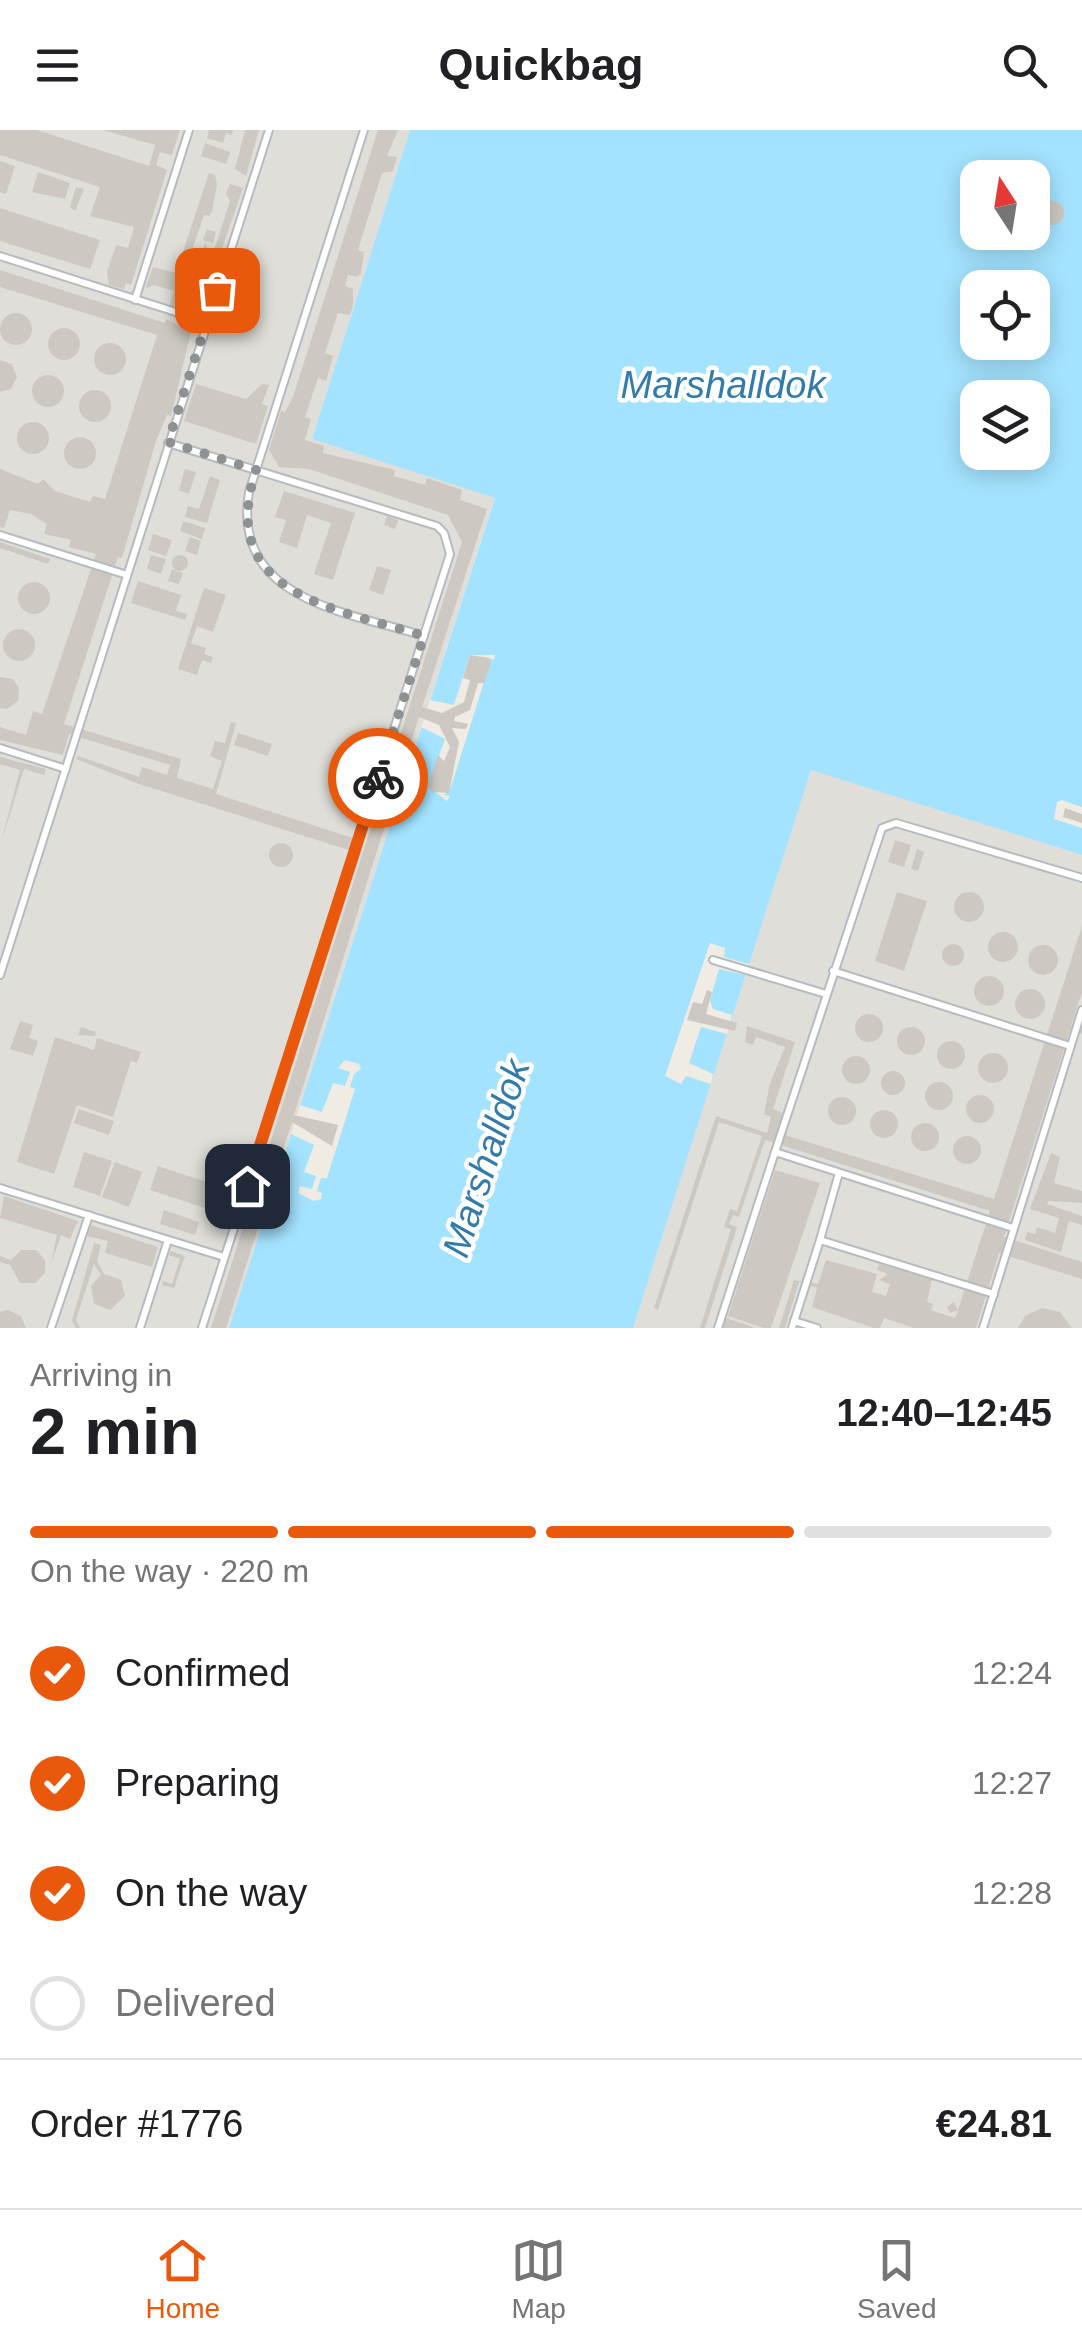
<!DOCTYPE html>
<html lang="en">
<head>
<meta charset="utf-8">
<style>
	:root { --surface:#fff; --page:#f2f2f2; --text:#202124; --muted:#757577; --line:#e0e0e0; --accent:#ea580c }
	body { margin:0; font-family:Arial,sans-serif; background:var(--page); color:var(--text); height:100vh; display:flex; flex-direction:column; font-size:38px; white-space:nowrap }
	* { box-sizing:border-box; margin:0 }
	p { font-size:32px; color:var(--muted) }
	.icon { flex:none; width:55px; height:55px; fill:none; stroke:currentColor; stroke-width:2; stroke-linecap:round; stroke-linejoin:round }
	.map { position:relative; height:1198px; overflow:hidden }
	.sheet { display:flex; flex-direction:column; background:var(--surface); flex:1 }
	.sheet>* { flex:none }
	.needle { width:65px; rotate:348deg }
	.fabs { position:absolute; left:960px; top:30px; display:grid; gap:20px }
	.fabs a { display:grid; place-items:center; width:90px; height:90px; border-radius:20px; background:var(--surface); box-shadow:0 5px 25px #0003; font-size:50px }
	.pin { position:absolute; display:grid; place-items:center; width:85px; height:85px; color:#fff; margin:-42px; border-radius:20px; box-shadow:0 5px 15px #0006 }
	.courier { position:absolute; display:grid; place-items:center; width:100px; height:100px; margin:-50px; border:8px solid #ea580c; border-radius:50%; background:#fff; color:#222; box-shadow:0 2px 12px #0007 }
	.headline em { font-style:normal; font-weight:600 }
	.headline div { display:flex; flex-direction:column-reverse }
	.headline { display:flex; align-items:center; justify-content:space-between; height:170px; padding:0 30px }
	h1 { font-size:65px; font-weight:600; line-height:75px }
	.bar { display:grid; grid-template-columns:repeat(4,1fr); gap:15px 10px; align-content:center; height:120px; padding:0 30px }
	.bar i { height:12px; border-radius:8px; background:var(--line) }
	.bar .active { background:var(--accent) }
	.bar p { grid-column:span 4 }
	.line { display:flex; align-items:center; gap:25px; padding:0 30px; border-top:2px solid var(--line) }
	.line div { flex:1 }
	ol { padding:0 30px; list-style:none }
	li { display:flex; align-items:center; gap:30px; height:110px }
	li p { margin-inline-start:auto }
	li .icon { padding:10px; border-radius:50%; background:var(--accent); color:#fff; stroke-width:4 }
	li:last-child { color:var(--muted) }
	li i { width:55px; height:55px; border:5px solid var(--line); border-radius:50% }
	header { display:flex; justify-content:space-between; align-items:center; height:130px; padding:0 30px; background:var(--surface); font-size:45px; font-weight:600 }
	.dock { display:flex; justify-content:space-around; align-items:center; height:140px; border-top:2px solid var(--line); background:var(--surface); font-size:28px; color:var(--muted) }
	.dock a { display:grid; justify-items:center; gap:5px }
	.dock .active { color:var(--accent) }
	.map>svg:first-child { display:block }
</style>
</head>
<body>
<header><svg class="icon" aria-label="menu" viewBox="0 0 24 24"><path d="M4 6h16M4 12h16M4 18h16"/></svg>Quickbag<svg class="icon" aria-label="search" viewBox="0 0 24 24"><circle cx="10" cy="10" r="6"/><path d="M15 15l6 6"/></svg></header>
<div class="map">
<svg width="1082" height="1198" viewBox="0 0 1082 1198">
	<rect width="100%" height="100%" fill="#f0ece3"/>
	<g fill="#e0ded8">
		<path d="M 0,0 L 410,0 L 312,309 L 495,367 L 229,1198 L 0,1198 Z"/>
		<path d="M 811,639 L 1082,725 L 1082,1198 L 633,1198 Z"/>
	</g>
	<path fill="#a4e3ff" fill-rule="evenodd" d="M 410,0 L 1082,0 L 1082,725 L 811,640 L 633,1198 L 229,1198 L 495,368 L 312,309 ZM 978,48 L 1032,48 L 1032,102 L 978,102 ZM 978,158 L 1032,158 L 1032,212 L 978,212 ZM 978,268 L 1032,268 L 1032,322 L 978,322 Z"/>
	<g fill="#f0ece3">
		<path d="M 470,525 L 495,525 L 494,530 L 484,526 L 489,528 L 488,539 L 451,657 L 444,665 L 450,666 L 447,671 L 428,656 L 445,609 L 421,597 L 430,570 L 454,575 Z"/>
		<path d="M 1062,670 L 1082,677 L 1082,698 L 1054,689 L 1057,672 Z"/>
		<path d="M 710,813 L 725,818 L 724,827 L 749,834 L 745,845 L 719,839 L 710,870 L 713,879 L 732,885 L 727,904 L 701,897 L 689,933 L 713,944 L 711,954 L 686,946 L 681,954 L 665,946 Z"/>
		<path d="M 345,930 L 359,934 L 361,939 L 354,944 L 350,957 L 355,959 L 327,1048 L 321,1048 L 317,1061 L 322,1063 L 321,1069 L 314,1071 L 298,1063 L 300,1056 L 312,1059 L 316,1046 L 304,1042 L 314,1015 L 291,1004 L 300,975 L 322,982 L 333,953 L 345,956 L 350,942 L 338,938 Z"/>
	</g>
	<g fill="#cdc9c2">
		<path d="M 0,0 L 37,0 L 149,36 L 155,15 L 103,0 L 180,0 L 172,25 L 160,22 L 156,35 L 167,40 L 131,155 L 126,153 L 124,159 L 109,155 L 107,142 L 116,115 L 128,118 L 134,97 L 90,86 L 100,57 L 0,25 Z"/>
		<path d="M 209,0 L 233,0 L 232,5 L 226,3 L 223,13 L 207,8 Z"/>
		<path d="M 245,0 L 259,0 L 246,46 L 235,39 Z"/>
		<path d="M 378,0 L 398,0 L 387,26 L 397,27 L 393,41 L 382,43 L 358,120 L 364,122 L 361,143 L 357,147 L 348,145 L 345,156 L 353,159 L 353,176 L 350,185 L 338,183 L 325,223 L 333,226 L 326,251 L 318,248 L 305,287 L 311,289 L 305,310 L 324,316 L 323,323 L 395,340 L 394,346 L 425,355 L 427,348 L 462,360 L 460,370 L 487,379 L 422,577 L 442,583 L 464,572 L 470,550 L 463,548 L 470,525 L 489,528 L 491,533 L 484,553 L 478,553 L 470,580 L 455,587 L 454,591 L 468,594 L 466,599 L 452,598 L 459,612 L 449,663 L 432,662 L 428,656 L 438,625 L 444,631 L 450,617 L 439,595 L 419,587 L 294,985 L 338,995 L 332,1016 L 292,992 L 226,1198 L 211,1198 L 462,412 L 448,385 L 309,339 L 279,337 L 269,320 L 281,281 L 285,282 L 293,267 Z"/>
		<path d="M 205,13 L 230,22 L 226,34 L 201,26 Z"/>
		<path d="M 0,31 L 15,36 L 6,64 L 0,62 Z"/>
		<path d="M 38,42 L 70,53 L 65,69 L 32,62 Z"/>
		<path d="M 209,43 L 215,45 L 217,55 L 212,81 L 209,86 L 204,85 L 193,117 L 203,120 L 205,113 L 210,124 L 209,129 L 190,123 L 186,139 L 206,145 L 230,71 L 226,64 L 230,54 L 243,58 L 204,170 L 183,163 L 178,177 L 170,175 L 174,161 L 153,155 L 145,159 L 153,137 L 176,143 Z"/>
		<path d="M 76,57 L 84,59 L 75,81 L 70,77 Z"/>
		<circle cx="1052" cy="83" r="12"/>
		<path d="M 0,78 L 100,110 L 90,139 L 0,111 Z"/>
		<path d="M 207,99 L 216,102 L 213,113 L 203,110 Z"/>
		<path d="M 0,140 L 165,193 L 166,189 L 191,202 L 171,286 L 167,285 L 156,311 L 122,428 L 118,427 L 64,594 L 181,629 L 177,648 L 213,659 L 222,631 L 210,626 L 215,611 L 225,613 L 231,592 L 236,593 L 216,664 L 353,708 L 349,720 L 139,654 L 76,629 L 78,626 L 139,647 L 142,637 L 167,645 L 170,635 L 69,604 L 63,625 L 0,610 L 0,597 L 26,605 L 33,581 L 42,584 L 96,424 L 69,417 L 71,410 L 44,404 L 47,394 L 31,384 L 10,380 L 4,398 L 0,397 L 0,339 L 38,354 L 43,349 L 55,361 L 90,372 L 93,366 L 105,369 L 157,205 L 0,157 Z"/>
		<circle cx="16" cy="199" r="16"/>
		<circle cx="64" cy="214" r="16"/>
		<circle cx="110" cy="229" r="16"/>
		<path d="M 0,230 L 12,234 L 17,247 L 11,259 L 0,262 Z"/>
		<circle cx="48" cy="261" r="16"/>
		<path d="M 196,254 L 246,269 L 262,254 L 269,255 L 262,274 L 268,276 L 256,314 L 184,291 Z"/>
		<circle cx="95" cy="276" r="16"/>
		<circle cx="33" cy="308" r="16"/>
		<circle cx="80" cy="323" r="16"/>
		<path d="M 185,339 L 196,342 L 189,364 L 179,360 Z"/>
		<path d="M 210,346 L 220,350 L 207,393 L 185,387 L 188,376 L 199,379 Z"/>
		<path d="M 284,361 L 355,383 L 333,450 L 314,444 L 331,393 L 307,385 L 297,418 L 279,412 L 286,390 L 275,387 Z"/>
		<path d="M 387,386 L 398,390 L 395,399 L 384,395 Z"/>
		<path d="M 183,391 L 205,398 L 202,409 L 180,401 Z"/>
		<path d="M 153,404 L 172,410 L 166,426 L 148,420 Z"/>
		<path d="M 190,407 L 201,411 L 197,425 L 185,421 Z"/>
		<path d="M 0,412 L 50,429 L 48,434 L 0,418 Z"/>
		<path d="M 151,425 L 166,429 L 161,444 L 147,439 Z"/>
		<circle cx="180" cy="433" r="8"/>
		<path d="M 377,436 L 391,440 L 383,465 L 369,460 Z"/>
		<path d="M 172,439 L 183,443 L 179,454 L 168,451 Z"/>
		<path d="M 138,451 L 181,465 L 176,481 L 187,484 L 185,490 L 131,473 Z"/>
		<circle cx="34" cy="468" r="16"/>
		<path d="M 204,458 L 226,465 L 213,502 L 197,496 L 191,513 L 206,518 L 204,524 L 213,527 L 211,533 L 202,530 L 197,545 L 178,539 Z"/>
		<circle cx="19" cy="515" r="16"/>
		<path d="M 0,547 L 13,549 L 19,558 L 18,571 L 7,579 L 0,578 Z"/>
		<path d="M 238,603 L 272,614 L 268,626 L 234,615 Z"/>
		<path d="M 0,627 L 46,639 L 44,645 L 24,639 L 1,713 L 20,640 L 0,634 Z"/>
		<path d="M 1065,678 L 1082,684 L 1082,693 L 1063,687 Z"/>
		<path d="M 895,710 L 911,715 L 904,737 L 888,732 Z"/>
		<circle cx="281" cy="725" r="12"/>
		<path d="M 917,719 L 924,722 L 918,741 L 911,739 Z"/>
		<path d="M 897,762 L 927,771 L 904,841 L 875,831 Z"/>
		<circle cx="969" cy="777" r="15"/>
		<path d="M 1082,796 L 1082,862 L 1071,896 L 1082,899 L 1082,904 L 1070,900 L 1004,1107 L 1082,1132 L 1082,1149 L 999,1123 L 976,1198 L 914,1198 L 884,1188 L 880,1198 L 874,1198 L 812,1177 L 817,1158 L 799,1152 L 785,1198 L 779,1198 L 794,1150 L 818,1154 L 826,1130 L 877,1144 L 872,1162 L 886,1166 L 890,1154 L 879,1150 L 888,1144 L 877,1140 L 879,1134 L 932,1149 L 927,1172 L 933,1174 L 931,1180 L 955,1188 L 958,1180 L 950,1183 L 947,1177 L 954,1172 L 958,1180 L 990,1081 L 765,1010 L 739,1087 L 733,1085 L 729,1094 L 737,1097 L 705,1198 L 700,1198 L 731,1099 L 724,1097 L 730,1079 L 737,1081 L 762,1006 L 719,992 L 658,1180 L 654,1178 L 716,986 L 767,1003 L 771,987 L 764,984 L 770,953 L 785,917 L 756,907 L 753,915 L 745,912 L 747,896 L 795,912 L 773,979 L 783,983 L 778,1003 L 994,1069 Z"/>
		<circle cx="1003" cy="817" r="15"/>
		<circle cx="953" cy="825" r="11"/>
		<circle cx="1043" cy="830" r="15"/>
		<circle cx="989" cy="861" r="15"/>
		<circle cx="1030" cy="874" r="15"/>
		<path d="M 707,860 L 712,862 L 706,884 L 737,893 L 735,901 L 687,890 L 693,872 L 702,874 Z"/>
		<circle cx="869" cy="898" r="14"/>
		<path d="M 20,891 L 33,895 L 29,908 L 38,911 L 33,926 L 10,919 Z"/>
		<circle cx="911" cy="911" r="14"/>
		<path d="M 81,897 L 96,902 L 95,906 L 78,905 Z"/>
		<path d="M 55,907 L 94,920 L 97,908 L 141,922 L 137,933 L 131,931 L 113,987 L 77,975 L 54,1044 L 17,1032 Z"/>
		<circle cx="951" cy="925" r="14"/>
		<circle cx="993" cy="938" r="15"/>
		<circle cx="856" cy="940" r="14"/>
		<circle cx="893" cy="953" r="12"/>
		<circle cx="939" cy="966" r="14"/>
		<circle cx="980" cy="979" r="14"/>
		<circle cx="842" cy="981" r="14"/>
		<path d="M 79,979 L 114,991 L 109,1005 L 74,993 Z"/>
		<circle cx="884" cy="994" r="14"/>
		<circle cx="925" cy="1007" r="14"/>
		<circle cx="967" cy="1020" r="14"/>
		<path d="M 84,1022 L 112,1031 L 100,1066 L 73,1057 Z"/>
		<path d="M 1051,1023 L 1060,1027 L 1054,1053 L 1082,1061 L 1082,1073 L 1049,1071 L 1047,1074 L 1082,1086 L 1082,1095 L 1069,1091 L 1061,1122 L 1025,1110 L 1027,1102 L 1035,1104 L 1037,1097 L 1055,1103 L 1059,1088 L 1030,1079 Z"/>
		<path d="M 115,1032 L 142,1042 L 129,1077 L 102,1067 Z"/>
		<path d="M 158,1036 L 212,1054 L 205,1078 L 150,1060 Z"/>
		<path d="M 775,1040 L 820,1053 L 771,1198 L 764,1198 L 728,1186 Z"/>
		<path d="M 4,1066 L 78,1091 L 70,1109 L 61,1105 L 51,1134 L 57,1105 L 0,1088 Z"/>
		<path d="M 164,1080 L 199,1092 L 195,1105 L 160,1094 Z"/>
		<path d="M 91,1095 L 158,1117 L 152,1137 L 105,1123 L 108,1111 L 87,1106 Z"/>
		<path d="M 94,1113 L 101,1115 L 97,1131 L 104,1144 L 121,1150 L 125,1166 L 110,1180 L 94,1174 L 91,1156 L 101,1145 L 94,1134 L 76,1190 L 80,1198 L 76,1198 L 72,1191 Z"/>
		<path d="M 21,1120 L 36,1120 L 45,1130 L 45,1143 L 35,1153 L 20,1153 L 10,1135 L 0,1132 L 0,1126 L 11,1130 Z"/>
		<path d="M 171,1121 L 185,1126 L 174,1158 L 162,1155 L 163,1151 L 172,1154 L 180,1129 L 169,1125 Z"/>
		<path d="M 1042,1178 L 1060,1182 L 1072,1198 L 1018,1198 L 1025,1186 Z"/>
		<path d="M 8,1180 L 21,1186 L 26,1198 L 0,1198 L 0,1182 Z"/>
		<path d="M 726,1188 L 753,1197 L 753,1198 L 723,1198 Z"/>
	</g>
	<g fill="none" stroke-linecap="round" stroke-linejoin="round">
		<defs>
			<g id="service">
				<path d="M 364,0 L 249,362 C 231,470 347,482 424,506"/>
				<path d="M 0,126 L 207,192"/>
				<path d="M 135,170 L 189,0"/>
				<path d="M 168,313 L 437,396 L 444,403 L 450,424 L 202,1198"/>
				<path d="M 0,405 L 127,445"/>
				<path d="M 0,618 L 66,639"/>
				<path d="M 713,830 L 826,864"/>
				<path d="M 833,841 L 1070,916"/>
				<path d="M 0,845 L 269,0"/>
				<path d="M 775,1022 L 882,698 L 896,693 L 1082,748"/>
				<path d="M 839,1043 L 820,1110 L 994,1164"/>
				<path d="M 0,1058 L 224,1127"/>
				<path d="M 794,1191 L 817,1198"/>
				<path d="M 51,1198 L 89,1085"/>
				<path d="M 140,1198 L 168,1110"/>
				<path d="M 718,1198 L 775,1022 L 1013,1098"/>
				<path d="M 792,1198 L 820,1110"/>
				<path d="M 983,1198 L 1082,880"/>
			</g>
		</defs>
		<use href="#service" stroke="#b6bbbf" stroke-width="10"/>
		<use href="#service" stroke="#fff" stroke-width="6"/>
	</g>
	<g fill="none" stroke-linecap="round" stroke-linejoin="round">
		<path stroke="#8f9292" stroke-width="10" stroke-dasharray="0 18" d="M 217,160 L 168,312 L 256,340 C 215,465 335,478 424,506 L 378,648"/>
		<path stroke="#ea580c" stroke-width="12" d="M 247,1056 L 378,648"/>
	</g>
	<g text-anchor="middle" stroke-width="9" stroke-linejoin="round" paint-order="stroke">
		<g font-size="38" font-style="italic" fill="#327baa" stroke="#fff">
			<text x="723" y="268">Marshalldok</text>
			<text transform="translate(486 1028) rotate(-72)" y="13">Marshalldok</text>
		</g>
	</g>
</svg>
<div class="fabs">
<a><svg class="needle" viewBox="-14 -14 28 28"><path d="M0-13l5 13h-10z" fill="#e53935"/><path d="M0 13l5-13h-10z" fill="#757577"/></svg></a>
<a><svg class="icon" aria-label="locate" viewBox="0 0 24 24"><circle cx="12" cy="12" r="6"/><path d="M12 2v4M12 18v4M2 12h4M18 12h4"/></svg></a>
<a><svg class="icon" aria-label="layers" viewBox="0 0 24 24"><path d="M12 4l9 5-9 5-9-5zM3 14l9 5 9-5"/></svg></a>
</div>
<div class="pin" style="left:217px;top:160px;background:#ea580c"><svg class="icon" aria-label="bag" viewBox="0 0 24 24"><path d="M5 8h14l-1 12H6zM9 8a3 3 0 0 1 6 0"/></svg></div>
<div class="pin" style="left:247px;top:1056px;background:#1f2937"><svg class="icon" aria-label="home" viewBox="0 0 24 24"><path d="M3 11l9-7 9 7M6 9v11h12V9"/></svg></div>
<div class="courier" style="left:378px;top:648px"><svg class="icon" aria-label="bike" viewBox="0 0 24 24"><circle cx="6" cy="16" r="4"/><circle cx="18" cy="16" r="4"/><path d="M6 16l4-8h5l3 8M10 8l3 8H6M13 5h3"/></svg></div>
</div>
<section class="sheet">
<div class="headline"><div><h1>2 min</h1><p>Arriving in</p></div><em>12:40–12:45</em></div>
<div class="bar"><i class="active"></i><i class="active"></i><i class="active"></i><i></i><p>On the way · 220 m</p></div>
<ol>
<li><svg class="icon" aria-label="check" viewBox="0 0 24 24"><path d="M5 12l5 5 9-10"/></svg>Confirmed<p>12:24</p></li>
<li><svg class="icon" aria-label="check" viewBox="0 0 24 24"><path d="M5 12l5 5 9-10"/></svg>Preparing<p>12:27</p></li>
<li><svg class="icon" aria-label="check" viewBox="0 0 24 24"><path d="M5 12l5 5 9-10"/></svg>On the way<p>12:28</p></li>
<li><i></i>Delivered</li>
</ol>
<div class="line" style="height:130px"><div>Order #1776</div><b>€24.81</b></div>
</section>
<nav class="dock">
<a class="active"><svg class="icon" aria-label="home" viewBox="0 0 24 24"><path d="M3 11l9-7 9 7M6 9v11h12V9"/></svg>Home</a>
<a><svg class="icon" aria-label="map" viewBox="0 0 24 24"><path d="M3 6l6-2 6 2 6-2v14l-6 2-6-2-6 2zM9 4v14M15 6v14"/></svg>Map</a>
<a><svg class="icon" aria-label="saved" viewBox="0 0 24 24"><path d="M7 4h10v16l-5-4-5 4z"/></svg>Saved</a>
</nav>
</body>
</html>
